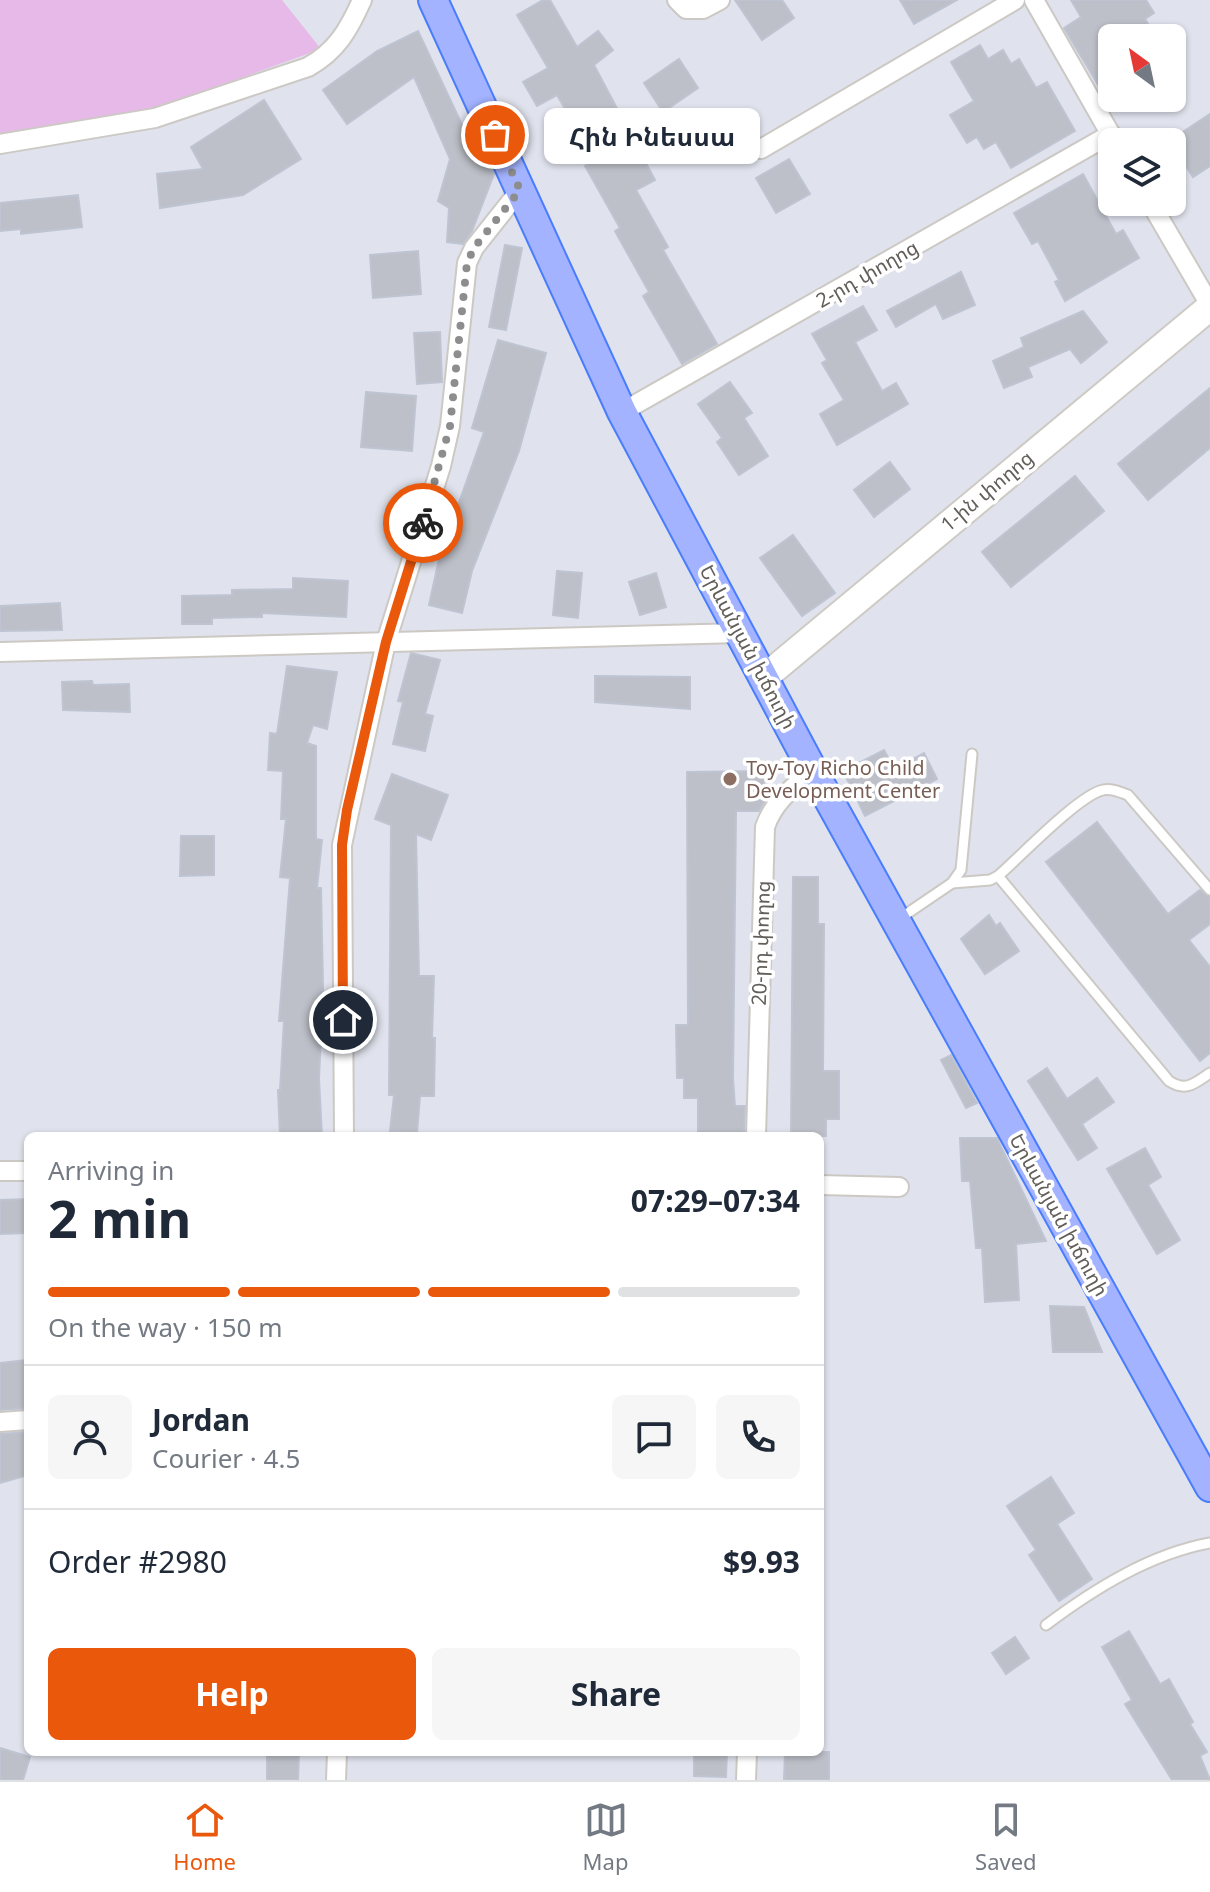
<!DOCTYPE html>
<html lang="en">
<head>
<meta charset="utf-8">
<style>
	:root { --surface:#fff; --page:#f6f6f7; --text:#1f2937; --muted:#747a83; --line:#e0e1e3; --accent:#ea580c }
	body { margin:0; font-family:"Noto Sans","Noto Sans Armenian",sans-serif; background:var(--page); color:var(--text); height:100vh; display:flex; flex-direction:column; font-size:30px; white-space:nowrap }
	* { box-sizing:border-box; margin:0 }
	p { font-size:26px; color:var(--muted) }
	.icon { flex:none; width:44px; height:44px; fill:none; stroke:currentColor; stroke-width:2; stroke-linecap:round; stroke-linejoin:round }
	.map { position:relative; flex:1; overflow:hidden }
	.side { position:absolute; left:24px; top:1132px; width:800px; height:624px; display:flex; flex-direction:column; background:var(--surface); border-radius:12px; box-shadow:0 2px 6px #0004 }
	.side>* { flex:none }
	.needle { width:52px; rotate:327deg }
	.controls { position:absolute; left:1098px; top:24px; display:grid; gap:16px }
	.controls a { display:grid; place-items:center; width:88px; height:88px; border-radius:12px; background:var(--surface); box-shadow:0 2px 6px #0004; font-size:40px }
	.pin { position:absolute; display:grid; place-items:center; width:68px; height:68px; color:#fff; margin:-34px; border:4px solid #fff; border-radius:50%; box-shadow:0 2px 8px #0007 }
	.courier { position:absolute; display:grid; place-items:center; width:80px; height:80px; margin:-40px; border:6px solid #ea580c; border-radius:50%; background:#fff; color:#222; box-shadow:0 2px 10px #0007 }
	.bubble { position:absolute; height:56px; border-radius:12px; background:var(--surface); box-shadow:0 2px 6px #0004; font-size:26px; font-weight:700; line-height:56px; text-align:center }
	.overview em { font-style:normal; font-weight:700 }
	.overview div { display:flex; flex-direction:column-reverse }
	.overview { display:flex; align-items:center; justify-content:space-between; height:136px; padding:0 24px }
	h1 { font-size:52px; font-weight:700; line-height:60px }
	.bar { display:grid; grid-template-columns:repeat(4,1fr); gap:12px 8px; align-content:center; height:96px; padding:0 24px }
	.bar i { height:10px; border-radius:6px; background:var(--line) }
	.bar .selected { background:var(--accent) }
	.bar p { grid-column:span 4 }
	.line { display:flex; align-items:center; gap:20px; padding:0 24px; border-top:2px solid var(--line) }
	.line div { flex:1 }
	.round { display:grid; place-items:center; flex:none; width:84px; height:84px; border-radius:12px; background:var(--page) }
	.primary-button { display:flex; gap:16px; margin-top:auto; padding:16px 24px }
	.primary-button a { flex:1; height:92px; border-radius:12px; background:var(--accent); color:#fff; font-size:32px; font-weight:700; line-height:92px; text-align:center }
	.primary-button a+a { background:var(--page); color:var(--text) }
	.dock { display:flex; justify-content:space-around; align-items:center; height:112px; border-top:2px solid var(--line); background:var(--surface); font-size:22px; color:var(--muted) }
	.dock a { display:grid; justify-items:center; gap:4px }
	.dock .selected { color:var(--accent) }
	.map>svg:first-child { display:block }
</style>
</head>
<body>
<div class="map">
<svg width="1210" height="1780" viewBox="0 0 1210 1780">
	<rect width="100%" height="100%" fill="#e0e3ed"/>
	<path fill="#e7b9e8" d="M 0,0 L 282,0 L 321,49 L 141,114 L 0,135 Z"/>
	<g fill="#bdc0c8" stroke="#bec4d2" stroke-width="2">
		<path d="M 543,0 L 550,0 L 577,47 L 598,31 L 613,50 L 594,65 L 655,180 L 636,190 L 668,247 L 663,250 L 717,344 L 682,364 L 643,296 L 649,292 L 615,231 L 620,228 L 585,166 L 595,161 L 557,95 L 537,106 L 523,82 L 548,68 L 517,15 Z"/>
		<path d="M 735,0 L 782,0 L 794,18 L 762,40 Z"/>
		<path d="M 900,0 L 957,0 L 914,24 Z"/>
		<path d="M 1071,0 L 1146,0 L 1154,13 L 1145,19 L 1157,38 L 1112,38 L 1112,108 L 1064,28 L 1081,17 Z"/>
		<path d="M 418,31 L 471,144 L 479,140 L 494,174 L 472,231 L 463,244 L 447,242 L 449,208 L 438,201 L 450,159 L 414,77 L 347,124 L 323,90 L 377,51 Z"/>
		<path d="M 980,45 L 988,59 L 1003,50 L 1011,64 L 1019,59 L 1036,88 L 1047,82 L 1075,131 L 1011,168 L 996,142 L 984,149 L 977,137 L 967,143 L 950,115 L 974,101 L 951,62 Z"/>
		<path d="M 679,59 L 698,88 L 663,112 L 644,83 Z"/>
		<path d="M 264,100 L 301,159 L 243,195 L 160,208 L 157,174 L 203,169 L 191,147 Z"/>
		<path d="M 1210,114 L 1210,166 L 1193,177 L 1169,141 Z"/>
		<path d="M 789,159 L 810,194 L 776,213 L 756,178 Z"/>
		<path d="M 1083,174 L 1116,234 L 1123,230 L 1139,258 L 1065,301 L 1055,282 L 1059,280 L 1038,241 L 1032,244 L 1014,213 Z"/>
		<path d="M 78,195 L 82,227 L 21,234 L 21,229 L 0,231 L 0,203 Z"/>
		<path d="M 505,245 L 522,248 L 506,330 L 489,327 Z"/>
		<path d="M 418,251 L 421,294 L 373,298 L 370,255 Z"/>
		<path d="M 961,272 L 975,305 L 943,319 L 936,304 L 896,327 L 887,311 Z"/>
		<path d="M 863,306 L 877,330 L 855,342 L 882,391 L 896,383 L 908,404 L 837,445 L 820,414 L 844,400 L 822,363 L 827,360 L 812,334 Z"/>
		<path d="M 1083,311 L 1107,342 L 1081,363 L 1070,349 L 1028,367 L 1032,377 L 1004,388 L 993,361 L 1024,347 L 1021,338 Z"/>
		<path d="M 440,332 L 442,382 L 417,384 L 414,333 Z"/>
		<path d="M 498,340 L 546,353 L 519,451 L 472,571 L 462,613 L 429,605 L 439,559 L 484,432 L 472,428 Z"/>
		<path d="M 730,382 L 752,413 L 744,418 L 768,456 L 739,475 L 717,442 L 722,438 L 698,404 Z"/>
		<path d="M 1210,388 L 1210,448 L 1148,500 L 1118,464 Z"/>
		<path d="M 366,392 L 416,396 L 412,451 L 361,447 Z"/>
		<path d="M 890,462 L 910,489 L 874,517 L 854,490 Z"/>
		<path d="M 1075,476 L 1104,511 L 1011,587 L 982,552 Z"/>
		<path d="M 793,535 L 835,593 L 802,616 L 760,558 Z"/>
		<path d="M 557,571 L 582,573 L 578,618 L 553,615 Z"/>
		<path d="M 656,573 L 666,607 L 640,615 L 629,582 Z"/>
		<path d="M 293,578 L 348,581 L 346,617 L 262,613 L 262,617 L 212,618 L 212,624 L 182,624 L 182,596 L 232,595 L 232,590 L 293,589 Z"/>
		<path d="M 60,603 L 62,630 L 0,631 L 0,606 Z"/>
		<path d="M 411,653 L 440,660 L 425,714 L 433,716 L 425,751 L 393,744 L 403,702 L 398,701 Z"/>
		<path d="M 287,666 L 337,672 L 327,729 L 313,725 L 307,743 L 316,746 L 316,839 L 322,840 L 317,888 L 321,888 L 323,987 L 319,1079 L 322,1136 L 280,1136 L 278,1090 L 280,1090 L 284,1021 L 279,1021 L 290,878 L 280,877 L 286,819 L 281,819 L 283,771 L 268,770 L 270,733 L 277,734 Z"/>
		<path d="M 595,676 L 690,677 L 690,709 L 595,702 Z"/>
		<path d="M 92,681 L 93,685 L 129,684 L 130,712 L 63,710 L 62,682 Z"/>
		<path d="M 884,750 L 894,769 L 924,753 L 937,779 L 865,816 L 843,771 Z"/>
		<path d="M 768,771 L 767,797 L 759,811 L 736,811 L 733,1079 L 735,1106 L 745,1106 L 744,1135 L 698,1135 L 698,1098 L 684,1098 L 684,1078 L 677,1078 L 676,1025 L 688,1025 L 687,772 Z"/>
		<path d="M 392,774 L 448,795 L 431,840 L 416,834 L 419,976 L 434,976 L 432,1038 L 435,1038 L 434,1096 L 420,1096 L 417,1133 L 390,1131 L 394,1095 L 389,1095 L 391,825 L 375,819 Z"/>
		<path d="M 1097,822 L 1168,914 L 1200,890 L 1210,897 L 1210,924 L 1189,940 L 1210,967 L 1210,1053 L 1200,1061 L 1046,862 Z"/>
		<path d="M 181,836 L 214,836 L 214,875 L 180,876 Z"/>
		<path d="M 793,877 L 818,877 L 818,924 L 824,924 L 823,1071 L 839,1071 L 839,1119 L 826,1119 L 826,1136 L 791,1136 Z"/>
		<path d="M 989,915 L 996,926 L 1000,923 L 1019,951 L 985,974 L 961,939 Z"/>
		<path d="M 951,1055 L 977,1103 L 966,1108 L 941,1060 Z"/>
		<path d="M 1047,1068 L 1067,1099 L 1097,1078 L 1114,1102 L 1082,1124 L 1097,1148 L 1078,1160 L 1028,1081 Z"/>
		<path d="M 960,1138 L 997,1138 L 1046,1241 L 1016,1244 L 1019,1300 L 985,1302 L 982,1248 L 976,1248 L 970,1181 L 962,1181 Z"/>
		<path d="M 1145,1148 L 1161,1177 L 1148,1185 L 1180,1240 L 1157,1254 L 1107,1169 Z"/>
		<path d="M 28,1199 L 28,1233 L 0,1234 L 0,1200 Z"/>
		<path d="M 1050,1306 L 1084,1307 L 1102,1352 L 1053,1352 Z"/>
		<path d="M 26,1360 L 28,1408 L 0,1410 L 0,1363 Z"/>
		<path d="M 25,1432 L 28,1475 L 0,1483 L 0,1434 Z"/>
		<path d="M 1051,1477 L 1074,1513 L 1057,1524 L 1092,1579 L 1059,1601 L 1029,1555 L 1036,1550 L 1007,1506 Z"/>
		<path d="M 1129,1631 L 1160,1684 L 1169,1679 L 1193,1722 L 1190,1724 L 1207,1752 L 1200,1756 L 1210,1780 L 1172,1780 L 1125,1704 L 1132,1700 L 1102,1647 Z"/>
		<path d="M 1015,1637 L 1029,1658 L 1006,1674 L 992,1653 Z"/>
		<path d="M 0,1748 L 30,1757 L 23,1780 L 0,1780 Z"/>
		<path d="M 267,1752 L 299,1752 L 298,1780 L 267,1780 Z"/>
		<path d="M 694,1752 L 727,1752 L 726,1777 L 694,1776 Z"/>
		<path d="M 785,1752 L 829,1752 L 829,1780 L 784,1780 Z"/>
	</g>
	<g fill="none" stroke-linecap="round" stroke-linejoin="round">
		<defs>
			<g id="lane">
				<path d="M 998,876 L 1169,1081 C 1186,1092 1194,1084 1210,1073"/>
				<path d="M 952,883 L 990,880 L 998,876 C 1020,857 1079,795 1103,790 C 1111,788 1120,792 1128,795 L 1210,890"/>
				<path d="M 899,919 L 952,883 L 961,870 L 972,754"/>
				<path d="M 1046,1625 C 1094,1589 1150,1554 1210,1543"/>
			</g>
			<g id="street">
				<path d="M 677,0 L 686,9 L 703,9 L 720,0"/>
				<path d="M 1034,0 L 1115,142"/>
				<path d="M 0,144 L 155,118 L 308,67 C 337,51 349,29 362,0"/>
				<path d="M 761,149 L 1015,0"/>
				<path d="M 1150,202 L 1210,305"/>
				<path d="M 622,412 L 1111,134"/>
				<path d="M 0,652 L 741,633"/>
				<path d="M 344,1136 L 342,845 L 386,642 L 441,466 L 450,426 L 467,263 L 474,248 L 520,190"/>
				<path d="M 756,1136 L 765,827 C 774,801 792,788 813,771"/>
				<path d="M 0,1171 L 28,1171"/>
				<path d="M 820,1185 L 899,1187"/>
				<path d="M 0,1422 L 28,1420"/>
				<path d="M 336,1780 L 337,1752"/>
				<path d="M 746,1780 L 747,1752"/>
			</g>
			<path id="secondary" d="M 765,677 L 1210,307"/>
			<path id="primary" d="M 433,0 L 622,412 L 813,771 L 1210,1487"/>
		</defs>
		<use href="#lane" stroke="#ccc9c4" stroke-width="13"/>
		<use href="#street" stroke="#ccc9c4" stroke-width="22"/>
		<use href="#secondary" stroke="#cecac4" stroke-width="30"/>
		<use href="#primary" stroke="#497dfd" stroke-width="32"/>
		<use href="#lane" stroke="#fff" stroke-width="9"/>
		<use href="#street" stroke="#fff" stroke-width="18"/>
		<use href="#secondary" stroke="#fff" stroke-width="26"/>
		<use href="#primary" stroke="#a3b3ff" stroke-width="28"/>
	</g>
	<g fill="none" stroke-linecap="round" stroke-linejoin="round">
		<path stroke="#8e8d8d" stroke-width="8" stroke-dasharray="0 14.4" d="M 423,523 L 450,426 L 467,263 L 474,248 L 520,190 L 495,135"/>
		<path stroke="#ea580c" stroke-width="10" d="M 343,1020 L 342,845 L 347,810 L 386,642 L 423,523"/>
	</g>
	<circle fill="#8d6e63" stroke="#fff" stroke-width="3" cx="730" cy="779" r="8"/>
	<g text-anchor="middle" stroke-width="7" stroke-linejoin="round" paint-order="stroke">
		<g font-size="20" fill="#625e59" stroke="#fff">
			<text transform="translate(867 274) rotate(-30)" y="7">2-րդ փողոց</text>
			<text transform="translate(987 491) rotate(-40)" y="7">1-ին փողոց</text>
			<text transform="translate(748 647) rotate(62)" y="7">Երևանյան խճուղի</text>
			<text transform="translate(761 943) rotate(-88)" y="7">20-րդ փողոց</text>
			<text transform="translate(1059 1215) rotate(61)" y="7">Երևանյան խճուղի</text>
		</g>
		<g font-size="20" fill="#785e54" stroke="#fff" text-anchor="start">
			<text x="746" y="775">Toy-Toy Richo Child<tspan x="746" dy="23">Development Center</tspan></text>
		</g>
	</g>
</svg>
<div class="controls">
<a><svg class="needle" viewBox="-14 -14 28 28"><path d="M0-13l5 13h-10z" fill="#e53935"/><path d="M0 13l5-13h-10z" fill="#747a83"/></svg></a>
<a><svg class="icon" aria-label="layers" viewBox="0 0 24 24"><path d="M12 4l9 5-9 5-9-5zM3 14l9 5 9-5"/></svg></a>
</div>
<div class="pin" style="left:495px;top:135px;background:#ea580c"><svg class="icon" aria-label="bag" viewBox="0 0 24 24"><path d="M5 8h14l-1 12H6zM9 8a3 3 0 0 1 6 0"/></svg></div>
<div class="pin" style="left:343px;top:1020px;background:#1f2937"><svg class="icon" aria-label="home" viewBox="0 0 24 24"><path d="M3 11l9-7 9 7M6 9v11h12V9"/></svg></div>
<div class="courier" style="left:423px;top:523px"><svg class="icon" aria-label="bike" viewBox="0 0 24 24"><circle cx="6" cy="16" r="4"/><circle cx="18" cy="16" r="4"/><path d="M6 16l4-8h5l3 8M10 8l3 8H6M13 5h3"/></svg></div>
<div class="bubble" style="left:544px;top:108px;width:216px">Հին Ինեսսա</div>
<section class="side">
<div class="overview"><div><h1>2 min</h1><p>Arriving in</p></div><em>07:29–07:34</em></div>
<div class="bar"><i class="selected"></i><i class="selected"></i><i class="selected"></i><i></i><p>On the way · 150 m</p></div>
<div class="line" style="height:144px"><a class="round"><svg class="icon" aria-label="person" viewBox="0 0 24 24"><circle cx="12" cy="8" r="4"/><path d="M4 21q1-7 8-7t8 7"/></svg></a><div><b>Jordan</b><p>Courier · 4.5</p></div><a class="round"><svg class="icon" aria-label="chat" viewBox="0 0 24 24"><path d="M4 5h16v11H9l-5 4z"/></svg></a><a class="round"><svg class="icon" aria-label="phone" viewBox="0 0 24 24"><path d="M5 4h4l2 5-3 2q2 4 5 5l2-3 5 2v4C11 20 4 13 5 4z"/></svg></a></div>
<div class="line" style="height:104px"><div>Order #2980</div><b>$9.93</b></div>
<div class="primary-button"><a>Help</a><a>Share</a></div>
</section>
</div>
<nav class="dock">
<a class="selected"><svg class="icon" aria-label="home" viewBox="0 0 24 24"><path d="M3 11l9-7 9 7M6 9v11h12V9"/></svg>Home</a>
<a><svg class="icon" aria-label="map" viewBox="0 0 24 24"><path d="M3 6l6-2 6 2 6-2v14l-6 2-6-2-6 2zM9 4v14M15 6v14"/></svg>Map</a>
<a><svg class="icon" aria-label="saved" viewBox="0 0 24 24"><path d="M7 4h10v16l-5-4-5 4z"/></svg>Saved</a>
</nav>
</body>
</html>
